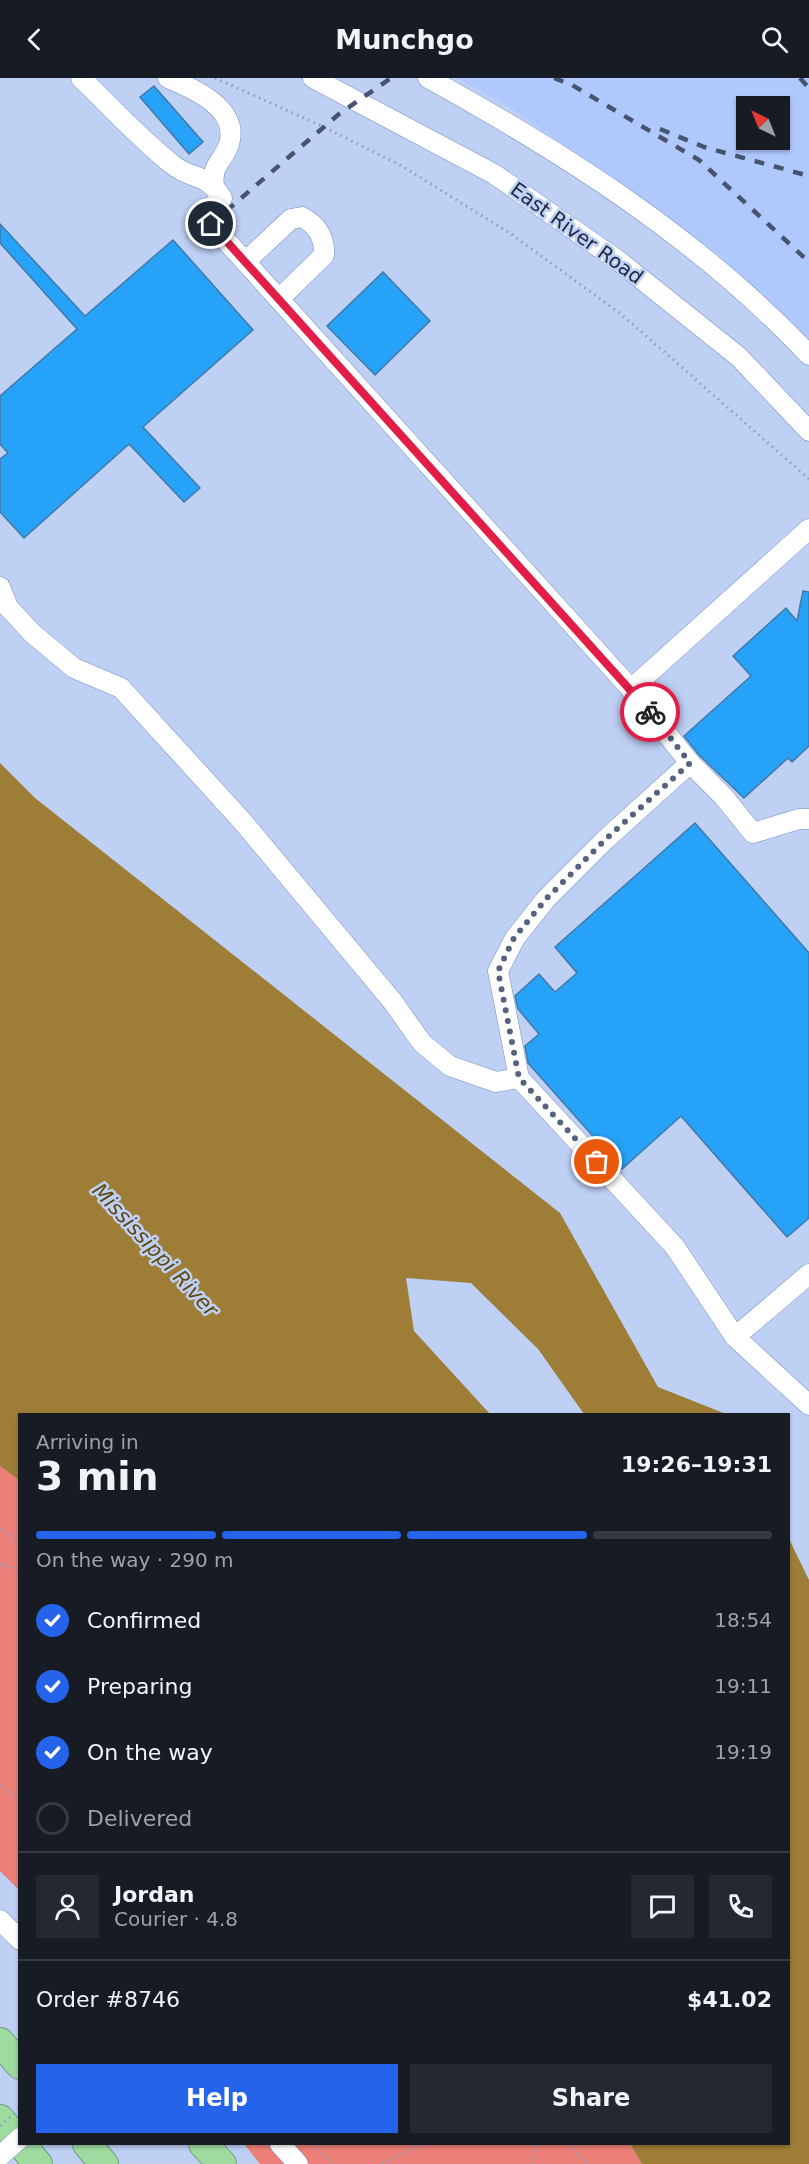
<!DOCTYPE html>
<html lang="en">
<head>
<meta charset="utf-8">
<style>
	:root { --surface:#171b24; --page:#242831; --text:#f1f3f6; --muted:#9ea1a6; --line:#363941; --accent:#2563eb }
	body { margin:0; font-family:"DejaVu Sans",sans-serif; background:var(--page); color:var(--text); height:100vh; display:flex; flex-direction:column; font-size:22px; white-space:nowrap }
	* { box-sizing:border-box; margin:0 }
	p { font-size:20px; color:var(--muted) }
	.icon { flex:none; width:33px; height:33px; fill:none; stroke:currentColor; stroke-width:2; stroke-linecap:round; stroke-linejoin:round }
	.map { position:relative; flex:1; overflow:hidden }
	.sheet { position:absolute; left:18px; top:1335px; width:772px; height:732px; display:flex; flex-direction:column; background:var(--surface); border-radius:0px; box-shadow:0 2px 4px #0004 }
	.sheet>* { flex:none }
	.needle { width:39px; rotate:317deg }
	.tools { position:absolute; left:736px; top:18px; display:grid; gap:12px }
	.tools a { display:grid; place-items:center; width:54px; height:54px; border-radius:0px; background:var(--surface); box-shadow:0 2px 4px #0004; font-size:30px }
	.pin { position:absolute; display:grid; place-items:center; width:51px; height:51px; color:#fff; margin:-26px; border:3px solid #fff; border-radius:50%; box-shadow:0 2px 6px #0007 }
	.courier { position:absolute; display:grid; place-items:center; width:60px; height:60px; margin:-30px; border:4px solid #e11d48; border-radius:50%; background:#fff; color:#222; box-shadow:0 2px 8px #0007 }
	.headline em { font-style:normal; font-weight:700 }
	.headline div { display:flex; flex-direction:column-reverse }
	.headline { display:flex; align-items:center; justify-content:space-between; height:102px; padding:0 18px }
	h1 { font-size:39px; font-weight:700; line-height:45px }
	.bar { display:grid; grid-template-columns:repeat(4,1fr); gap:9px 6px; align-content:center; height:72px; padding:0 18px }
	.bar i { height:8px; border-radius:4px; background:var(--line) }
	.bar .selected { background:var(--accent) }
	.bar p { grid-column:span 4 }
	.line { display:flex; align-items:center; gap:15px; padding:0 18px; border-top:2px solid var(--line) }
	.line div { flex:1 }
	.round { display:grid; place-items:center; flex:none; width:63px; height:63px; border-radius:0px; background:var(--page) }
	ol { padding:0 18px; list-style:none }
	li { display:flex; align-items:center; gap:18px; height:66px }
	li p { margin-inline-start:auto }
	li .icon { padding:6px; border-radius:50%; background:var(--accent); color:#fff; stroke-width:4 }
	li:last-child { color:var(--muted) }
	li i { width:33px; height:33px; border:3px solid var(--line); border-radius:50% }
	.button { display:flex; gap:12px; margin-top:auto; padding:12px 18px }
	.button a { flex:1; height:69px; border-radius:0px; background:var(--accent); color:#fff; font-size:24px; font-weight:700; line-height:69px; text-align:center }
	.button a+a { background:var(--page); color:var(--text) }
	header { display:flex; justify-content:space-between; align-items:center; height:78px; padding:0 18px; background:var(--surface); font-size:27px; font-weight:700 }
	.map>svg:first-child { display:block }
</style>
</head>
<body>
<header><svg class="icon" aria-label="back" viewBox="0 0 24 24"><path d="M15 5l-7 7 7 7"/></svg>Munchgo<svg class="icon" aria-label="search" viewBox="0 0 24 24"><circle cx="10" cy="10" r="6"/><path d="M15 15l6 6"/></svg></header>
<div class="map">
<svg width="809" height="2086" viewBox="0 0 809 2086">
	<rect width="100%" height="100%" fill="#bfd0f5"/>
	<path fill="#afc8fe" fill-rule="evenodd" d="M 458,0 L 809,0 L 809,263 L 717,175 L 508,28 ZM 747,28 L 780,28 L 780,62 L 747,62 Z"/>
	<g fill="#ec8078">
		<path d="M 0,1388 L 20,1402 L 19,1812 L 0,1793 Z"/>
		<path d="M 244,2066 L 630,2066 L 642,2086 L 260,2086 Z"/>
	</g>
	<g fill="#9e7e37">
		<path d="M 0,685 L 35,720 L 560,1135 L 658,1309 L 726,1336 L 584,1336 L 538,1271 L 471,1205 L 406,1200 L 414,1253 L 490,1336 L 20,1336 L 19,1402 L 0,1388 Z"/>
		<path d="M 789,1461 L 809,1502 L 809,2086 L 642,2086 L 630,2066 L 789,2066 Z"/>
	</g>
	<g fill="#26a2f8" stroke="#4279a6" stroke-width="1.5">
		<path d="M 154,8 L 203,64 L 189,76 L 140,19 Z"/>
		<path d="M 0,146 L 85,238 L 173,162 L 253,252 L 143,349 L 200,410 L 184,424 L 129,366 L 24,460 L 0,434 L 0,381 L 8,375 L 0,366 L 0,318 L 77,251 L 0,165 Z"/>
		<path d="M 383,194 L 430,243 L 375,297 L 327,248 Z"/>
		<path d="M 803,513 L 809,514 L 809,668 L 792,684 L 788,680 L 744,720 L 699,677 L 684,658 L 751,598 L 733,578 L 786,530 L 797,543 Z"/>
		<path d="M 695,745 L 809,875 L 809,1140 L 787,1159 L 681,1038 L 622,1091 L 528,985 L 525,968 L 539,956 L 518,931 L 515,918 L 539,896 L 555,914 L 577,895 L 555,869 Z"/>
	</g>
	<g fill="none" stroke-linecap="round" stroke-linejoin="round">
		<defs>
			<g id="minor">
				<path d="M 81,0 C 111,29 140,61 173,87 C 193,103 205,93 222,120 L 203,137 L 631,611 L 690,685 L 723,718 L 753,755 L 799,741 L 809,741"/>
				<path d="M 168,0 C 192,10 240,30 229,66 C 223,84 211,86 214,108"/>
				<path d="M 313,0 L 494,96 L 620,184 L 739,279 L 809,353"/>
				<path d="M 428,0 C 566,76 701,162 809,277"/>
				<path d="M 245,184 L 291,141 L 302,139 C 317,147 325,159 324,177 L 279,221"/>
				<path d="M 0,509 L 8,529 L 32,555 L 74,590 L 121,610 L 243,744 L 393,924 L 422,965 L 450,988 L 496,1004 L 519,1000"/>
				<path d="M 631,611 L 809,451"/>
				<path d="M 690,685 L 606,761 L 546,821 L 515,860 L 498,893 L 519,1000 L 675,1169 L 735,1259 L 809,1327"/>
				<path d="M 735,1259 L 809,1196"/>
				<path d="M 0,1842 L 20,1862"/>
				<path d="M 280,2066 L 298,2086"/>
			</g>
			<g id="highway">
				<path d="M 0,1964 L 20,1987"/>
				<path d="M 0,2041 L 20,2064"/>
				<path d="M 21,2066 L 38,2086"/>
				<path d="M 87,2066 L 104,2086"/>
				<path d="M 203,2066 L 222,2086"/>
			</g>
		</defs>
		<use href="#minor" stroke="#728cc6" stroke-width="21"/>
		<use href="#highway" stroke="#719d7e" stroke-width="30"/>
		<g stroke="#8e9dbe" stroke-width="3" stroke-dasharray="1.5 4.5" stroke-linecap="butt">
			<path d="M 215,0 L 324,49 L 402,88 L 511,156 L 621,236 L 809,401"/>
			<path d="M 0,1450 L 20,1464"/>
			<path d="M 0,1486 L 20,1492"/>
			<path d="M 0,1707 L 20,1721"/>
			<path d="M 315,2066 L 332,2086"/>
			<path d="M 569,2066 L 588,2086"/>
			<path d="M 382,2086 L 423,2066"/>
			<path d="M 532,2086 L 536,2066"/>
		</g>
		<use href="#minor" stroke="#fff" stroke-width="20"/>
		<use href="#highway" stroke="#9ddb9f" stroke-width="28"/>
		<g stroke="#47546f" stroke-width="4.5" stroke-dasharray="10 10" stroke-linecap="butt">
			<path d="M 554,0 L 572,7 L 699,82 L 809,184"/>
			<path d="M 800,0 L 809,10"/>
			<path d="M 660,51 L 704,69 L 809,98"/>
			<path d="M 211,146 L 339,36 L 391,0"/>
		</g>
		<defs>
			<path id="minor-bridge" d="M 0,2078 L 20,2060"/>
		</defs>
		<use href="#minor-bridge" stroke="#728cc6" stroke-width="21" stroke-linecap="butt"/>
		<path stroke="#8e9dbe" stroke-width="3" stroke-dasharray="1.5 4.5" stroke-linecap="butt" d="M 0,2048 L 20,2030"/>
		<use href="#minor-bridge" stroke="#fff" stroke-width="20"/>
	</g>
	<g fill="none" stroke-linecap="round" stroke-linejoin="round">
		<path stroke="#56637f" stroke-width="6" stroke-dasharray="0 10.8" d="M 597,1084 L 519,1000 L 498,893 L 514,860 L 546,821 L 606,761 L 690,685 L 650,634"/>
		<path stroke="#e11d48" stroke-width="8" d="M 211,146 L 650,634"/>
	</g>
	<g text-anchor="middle" stroke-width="5" stroke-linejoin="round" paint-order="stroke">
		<g font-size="20" fill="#1e2940" stroke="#bfd0f5">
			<text transform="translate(577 155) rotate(36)" y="7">East River Road</text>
		</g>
		<g font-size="21" font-style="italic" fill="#604a12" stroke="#bfd0f5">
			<text transform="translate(155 1172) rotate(47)" y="7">Mississippi River</text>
		</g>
	</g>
</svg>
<div class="tools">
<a><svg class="needle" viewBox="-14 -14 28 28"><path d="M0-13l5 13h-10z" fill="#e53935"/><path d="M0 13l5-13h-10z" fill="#9ea1a6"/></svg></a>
</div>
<div class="pin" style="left:597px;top:1084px;background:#ea580c"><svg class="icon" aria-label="bag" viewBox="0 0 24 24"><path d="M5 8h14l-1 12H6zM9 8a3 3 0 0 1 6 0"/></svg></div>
<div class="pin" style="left:211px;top:146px;background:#1f2937"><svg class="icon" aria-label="home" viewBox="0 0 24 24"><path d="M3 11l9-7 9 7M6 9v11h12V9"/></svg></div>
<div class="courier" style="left:650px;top:634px"><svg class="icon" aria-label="bike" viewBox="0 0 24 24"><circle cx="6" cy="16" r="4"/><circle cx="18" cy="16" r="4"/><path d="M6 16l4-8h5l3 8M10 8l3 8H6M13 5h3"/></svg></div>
<section class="sheet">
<div class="headline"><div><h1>3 min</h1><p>Arriving in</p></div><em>19:26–19:31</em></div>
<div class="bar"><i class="selected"></i><i class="selected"></i><i class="selected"></i><i></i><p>On the way · 290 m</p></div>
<ol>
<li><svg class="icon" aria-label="check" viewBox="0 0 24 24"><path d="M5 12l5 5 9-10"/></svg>Confirmed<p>18:54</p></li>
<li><svg class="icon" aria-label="check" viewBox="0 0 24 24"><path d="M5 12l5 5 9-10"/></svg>Preparing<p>19:11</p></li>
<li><svg class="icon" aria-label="check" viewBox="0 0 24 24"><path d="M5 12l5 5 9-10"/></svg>On the way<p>19:19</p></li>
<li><i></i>Delivered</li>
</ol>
<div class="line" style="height:108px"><a class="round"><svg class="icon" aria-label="person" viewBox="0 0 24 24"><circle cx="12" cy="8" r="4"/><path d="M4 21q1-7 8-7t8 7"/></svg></a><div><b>Jordan</b><p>Courier · 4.8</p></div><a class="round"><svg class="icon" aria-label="chat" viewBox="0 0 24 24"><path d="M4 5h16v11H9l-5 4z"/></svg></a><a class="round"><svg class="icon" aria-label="phone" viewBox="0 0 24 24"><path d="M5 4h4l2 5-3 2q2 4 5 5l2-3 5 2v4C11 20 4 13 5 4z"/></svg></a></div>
<div class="line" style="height:78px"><div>Order #8746</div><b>$41.02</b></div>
<div class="button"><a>Help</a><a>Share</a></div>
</section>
</div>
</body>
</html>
